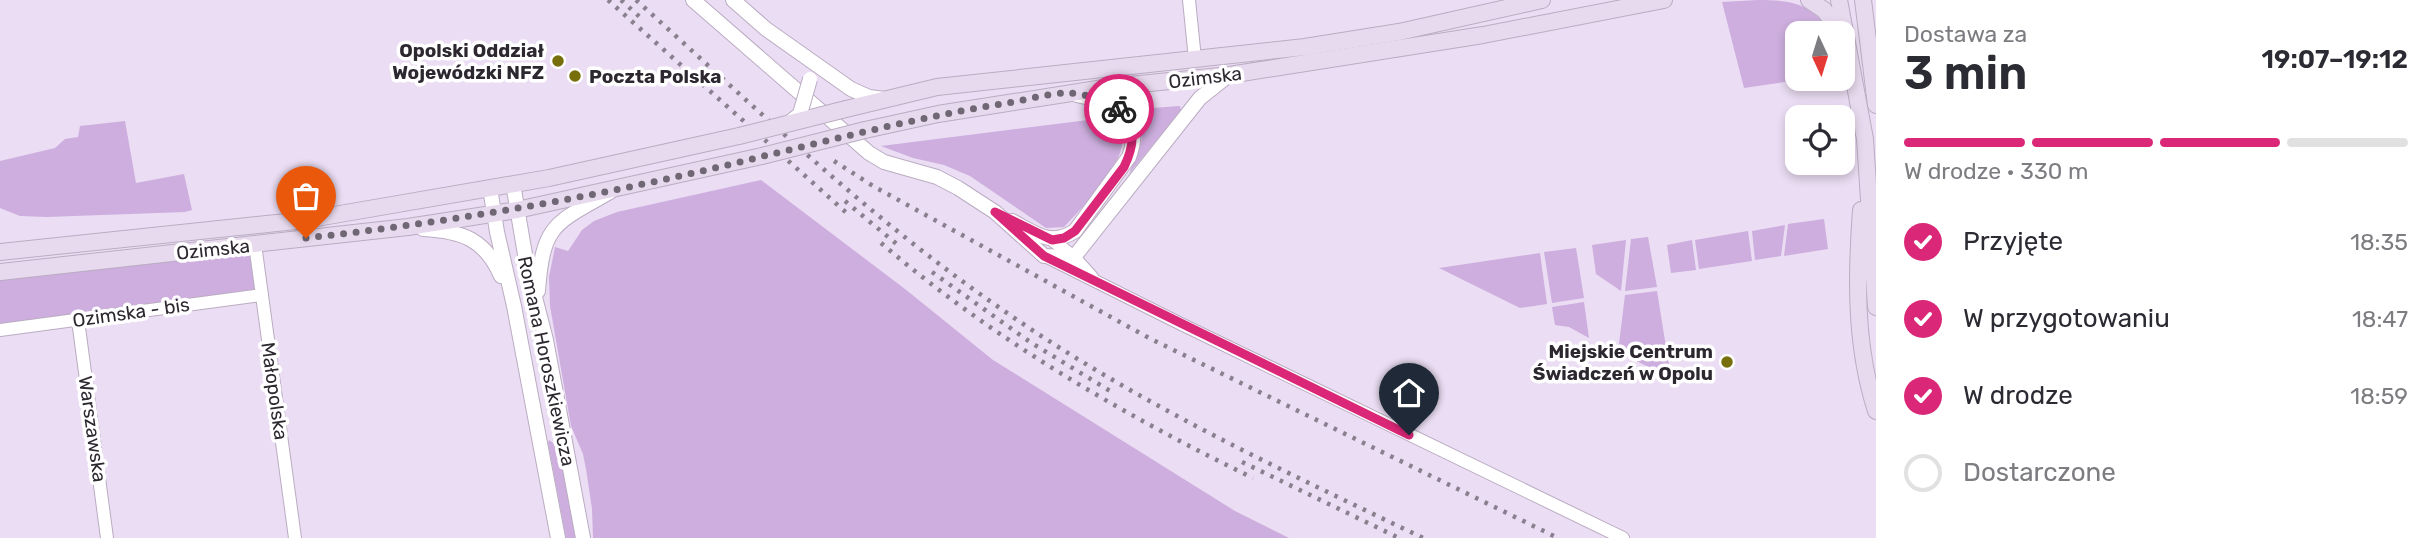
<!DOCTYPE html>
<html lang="pl">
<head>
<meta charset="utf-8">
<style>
	:root { --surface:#fff; --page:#f7f7f7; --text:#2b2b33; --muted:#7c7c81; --line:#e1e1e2; --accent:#db2777 }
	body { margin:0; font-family:Rubik,sans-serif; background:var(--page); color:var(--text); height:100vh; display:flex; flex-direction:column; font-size:26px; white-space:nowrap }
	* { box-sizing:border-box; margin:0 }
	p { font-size:23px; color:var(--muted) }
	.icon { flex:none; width:38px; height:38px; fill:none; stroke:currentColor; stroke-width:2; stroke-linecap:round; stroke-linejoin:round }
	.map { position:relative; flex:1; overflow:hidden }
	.drawer { display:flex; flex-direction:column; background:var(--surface); width:560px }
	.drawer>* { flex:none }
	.needle { width:46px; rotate:176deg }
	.controls { position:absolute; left:1785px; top:21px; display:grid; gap:14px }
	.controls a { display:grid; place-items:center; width:70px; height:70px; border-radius:14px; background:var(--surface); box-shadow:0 4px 10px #0003; font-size:35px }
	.pin { position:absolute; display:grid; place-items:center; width:60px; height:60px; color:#fff; margin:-72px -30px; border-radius:50% 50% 50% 0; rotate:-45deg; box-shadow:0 0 7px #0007 }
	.pin .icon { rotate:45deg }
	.courier { position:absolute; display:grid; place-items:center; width:70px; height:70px; margin:-35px; border:5px solid #db2777; border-radius:50%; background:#fff; color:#222; box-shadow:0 2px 9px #0007 }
	.head em { font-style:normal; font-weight:600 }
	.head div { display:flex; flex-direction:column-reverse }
	.head { display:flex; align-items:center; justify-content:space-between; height:119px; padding:0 28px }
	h1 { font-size:46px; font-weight:600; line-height:52px }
	.bar { display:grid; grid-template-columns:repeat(4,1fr); gap:10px 7px; align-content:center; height:84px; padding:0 28px }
	.bar i { height:9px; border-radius:5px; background:var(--line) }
	.bar .current { background:var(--accent) }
	.bar p { grid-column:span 4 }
	ol { padding:0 28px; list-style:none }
	li { display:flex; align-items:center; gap:21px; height:77px }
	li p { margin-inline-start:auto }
	li .icon { padding:7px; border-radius:50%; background:var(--accent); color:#fff; stroke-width:4 }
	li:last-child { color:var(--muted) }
	li i { width:38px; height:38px; border:4px solid var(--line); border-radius:50% }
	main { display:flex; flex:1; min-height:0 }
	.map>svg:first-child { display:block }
</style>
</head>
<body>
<main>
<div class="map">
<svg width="1876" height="538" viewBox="0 0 1876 538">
	<rect width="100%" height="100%" fill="#ebddf3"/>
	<g fill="#cdaede">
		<path d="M 1758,0 C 1795,0 1810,4 1833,33 L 1797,33 L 1797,79 L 1805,79 L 1744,88 L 1722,2 Z"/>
		<path d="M 1180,106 L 1181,110 L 1129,174 L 1142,139 L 1134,112 L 1139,109 Z"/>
		<path d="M 1096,119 L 1109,122 L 1121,128 C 1121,133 1123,140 1122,145 C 1119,170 1081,209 1064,227 L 1046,228 L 970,176 L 944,165 L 913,158 L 881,146 Z"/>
		<path d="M 125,121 L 136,183 L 184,174 L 192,210 L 185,212 L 47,217 L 20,216 L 0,208 L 0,161 L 55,148 L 65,139 L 78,137 L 80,126 Z"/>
		<path d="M 761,180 L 905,289 L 993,360 L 1235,511 L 1289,538 L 593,538 L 592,509 L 586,469 L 583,454 L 571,426 L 550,306 L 549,277 L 555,247 L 568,251 L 582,230 L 594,221 L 617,212 Z"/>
		<path d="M 1824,219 L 1828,249 L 1784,256 L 1788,224 Z"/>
		<path d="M 1785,225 L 1781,256 L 1755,260 L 1752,231 Z"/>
		<path d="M 1748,231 L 1752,261 L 1699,269 L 1695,240 Z"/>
		<path d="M 1648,237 L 1657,287 L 1625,291 L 1631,239 Z"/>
		<path d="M 1626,240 L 1621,291 L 1596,274 L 1592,245 Z"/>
		<path d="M 1692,240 L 1696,270 L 1671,273 L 1667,245 Z"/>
		<path d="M 255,244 L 262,295 L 0,330 L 0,272 Z"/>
		<path d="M 1576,248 L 1584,298 L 1552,303 L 1544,252 Z"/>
		<path d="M 1540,253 L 1547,304 L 1520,308 L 1439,268 Z"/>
		<path d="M 1657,291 L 1671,378 L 1618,352 L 1625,295 Z"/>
		<path d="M 1584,302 L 1589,338 L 1569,327 L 1555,325 L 1552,307 Z"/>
		<path d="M 549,440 L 559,447 L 576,538 L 566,538 L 548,443 Z"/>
	</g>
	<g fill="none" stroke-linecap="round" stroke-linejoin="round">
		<defs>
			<g id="minor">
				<path d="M 1189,0 L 1195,59"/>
				<path d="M 1052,240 L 1074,257 L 1092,277"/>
				<path d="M 255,244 L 295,538"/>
				<path d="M 1047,257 L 1181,324 L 1623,538"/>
				<path d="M 78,320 L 107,538"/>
				<path d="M 0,330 L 262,295"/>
			</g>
			<g id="tertiary">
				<path d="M 693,0 L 869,153 L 884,162 L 937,177 L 958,188 L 995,212 L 1044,256 L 1074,257 L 1200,98 L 1229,75"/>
				<path d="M 733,0 L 766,29 L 851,89 L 869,97 L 885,99"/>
				<path d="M 513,184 L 527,266 L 546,340 L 583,538"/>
				<path d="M 490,188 L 497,232 L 514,306 L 558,538"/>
				<path d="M 1012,221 C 1035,233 1050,247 1075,231 L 1129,157 C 1146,111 1108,102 1073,94"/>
				<path d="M 423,229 C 462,231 485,239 501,276"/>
				<path d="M 538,291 C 543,224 554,224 610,192"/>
			</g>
			<g id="secondary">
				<path d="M 1809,0 L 1824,10 L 1841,33"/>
				<path d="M 1839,0 L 1865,139 L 1876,307"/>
				<path d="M 1863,0 L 1876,105"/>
				<path d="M 846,109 L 937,87 L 1305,47 L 1399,32 L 1542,0"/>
				<path d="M 865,130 L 938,114 L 1110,87 L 1229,75 L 1483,35 L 1664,0"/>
				<path d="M 1861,210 C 1856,278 1855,346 1876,411"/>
				<path d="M 0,252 L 305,220 L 549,178 L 739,136"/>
				<path d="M 0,272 L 408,227 L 517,210 L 762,156"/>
			</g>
		</defs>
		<use href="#minor" stroke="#baacc2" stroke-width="14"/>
		<use href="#tertiary" stroke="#baacc2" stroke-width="16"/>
		<use href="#secondary" stroke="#baacc2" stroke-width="18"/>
		<use href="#minor" stroke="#fff" stroke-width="12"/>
		<use href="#tertiary" stroke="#fff" stroke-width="14"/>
		<use href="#secondary" stroke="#e8daee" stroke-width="16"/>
		<g stroke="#89808f" stroke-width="4.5" stroke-dasharray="3.5 7" stroke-linecap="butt">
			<path d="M 608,0 L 850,216"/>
			<path d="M 621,0 L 642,19"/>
			<path d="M 636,0 C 754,106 869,218 1000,308 C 1132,401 1278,468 1423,538"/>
			<path d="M 834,161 L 873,186 L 1149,338 L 1558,538"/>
			<path d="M 845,201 L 899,246"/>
			<path d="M 881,243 C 994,340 1120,413 1253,478"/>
			<path d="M 932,272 L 1030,342 L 1115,394"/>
			<path d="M 1242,462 L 1399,538"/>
		</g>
		<defs>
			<path id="tertiary-bridge" d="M 789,123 L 800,114 L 810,79"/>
			<g id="secondary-bridge">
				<path d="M 739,136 L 846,109"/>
				<path d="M 762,156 L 865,130"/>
			</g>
		</defs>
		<use href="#tertiary-bridge" stroke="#baacc2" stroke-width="16" stroke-linecap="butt"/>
		<use href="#secondary-bridge" stroke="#baacc2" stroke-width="18" stroke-linecap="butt"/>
		<use href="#tertiary-bridge" stroke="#fff" stroke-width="14"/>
		<use href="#secondary-bridge" stroke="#e8daee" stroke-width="16"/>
	</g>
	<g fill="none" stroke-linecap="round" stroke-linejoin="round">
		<path stroke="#706774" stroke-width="7" stroke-dasharray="0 12.6" d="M 306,238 C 461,221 613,194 764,156 C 843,137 921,117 1001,104 C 1023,101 1047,93 1069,93 C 1085,93 1106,101 1119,109"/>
		<path stroke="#db2777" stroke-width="9" d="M 1119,109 C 1136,129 1135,144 1124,167 L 1075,231 L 1064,238 L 1052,240 L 995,212 L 1044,256 L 1409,435"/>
	</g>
	<g fill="#776e0c" stroke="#fff" stroke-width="2.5">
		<circle cx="558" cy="61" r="7"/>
		<circle cx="575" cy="76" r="7"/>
		<circle cx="1727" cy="362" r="7"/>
	</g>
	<g text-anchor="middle" stroke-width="7" stroke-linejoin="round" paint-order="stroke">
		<g font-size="19" font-weight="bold" fill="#2d2830" stroke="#fff" text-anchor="end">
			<text x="544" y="57">Opolski Oddział<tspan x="544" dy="22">Wojewódzki NFZ</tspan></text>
			<text x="589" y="83" text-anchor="start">Poczta Polska</text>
			<text x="1713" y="358">Miejskie Centrum<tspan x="1713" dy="22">Świadczeń w Opolu</tspan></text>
		</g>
		<g font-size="19" fill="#2d2830" stroke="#fff">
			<text transform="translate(1205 77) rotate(-7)" y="7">Ozimska</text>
			<text transform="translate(213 249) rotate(-6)" y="7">Ozimska</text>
			<text transform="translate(131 312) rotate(-8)" y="7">Ozimska - bis</text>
			<text transform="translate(547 361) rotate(78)" y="7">Romana Horoszkiewicza</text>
			<text transform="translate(275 391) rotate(82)" y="7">Małopolska</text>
			<text transform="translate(93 429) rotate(82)" y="7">Warszawska</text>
		</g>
	</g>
</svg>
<div class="controls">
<a><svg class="needle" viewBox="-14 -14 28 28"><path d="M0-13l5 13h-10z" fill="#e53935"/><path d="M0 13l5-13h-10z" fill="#7c7c81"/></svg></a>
<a><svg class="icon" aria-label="locate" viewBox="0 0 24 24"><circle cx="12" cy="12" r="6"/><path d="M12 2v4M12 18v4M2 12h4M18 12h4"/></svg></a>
</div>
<div class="pin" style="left:306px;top:238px;background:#ea580c"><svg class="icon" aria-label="bag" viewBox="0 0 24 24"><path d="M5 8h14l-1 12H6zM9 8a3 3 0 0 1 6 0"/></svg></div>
<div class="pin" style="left:1409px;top:435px;background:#1f2937"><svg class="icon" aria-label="home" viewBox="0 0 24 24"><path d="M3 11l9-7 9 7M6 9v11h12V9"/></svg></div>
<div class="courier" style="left:1119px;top:109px"><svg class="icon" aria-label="bike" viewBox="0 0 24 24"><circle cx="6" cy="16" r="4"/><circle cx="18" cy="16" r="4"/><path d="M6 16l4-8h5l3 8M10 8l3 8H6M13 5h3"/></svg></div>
</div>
<section class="drawer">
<div class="head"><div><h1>3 min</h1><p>Dostawa za</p></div><em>19:07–19:12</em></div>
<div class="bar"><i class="current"></i><i class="current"></i><i class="current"></i><i></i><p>W drodze · 330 m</p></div>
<ol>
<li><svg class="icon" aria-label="check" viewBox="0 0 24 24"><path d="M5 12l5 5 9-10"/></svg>Przyjęte<p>18:35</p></li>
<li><svg class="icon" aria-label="check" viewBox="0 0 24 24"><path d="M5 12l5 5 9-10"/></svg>W przygotowaniu<p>18:47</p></li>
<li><svg class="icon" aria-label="check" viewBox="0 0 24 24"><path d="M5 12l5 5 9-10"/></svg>W drodze<p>18:59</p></li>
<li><i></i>Dostarczone</li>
</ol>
</section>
</main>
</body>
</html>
